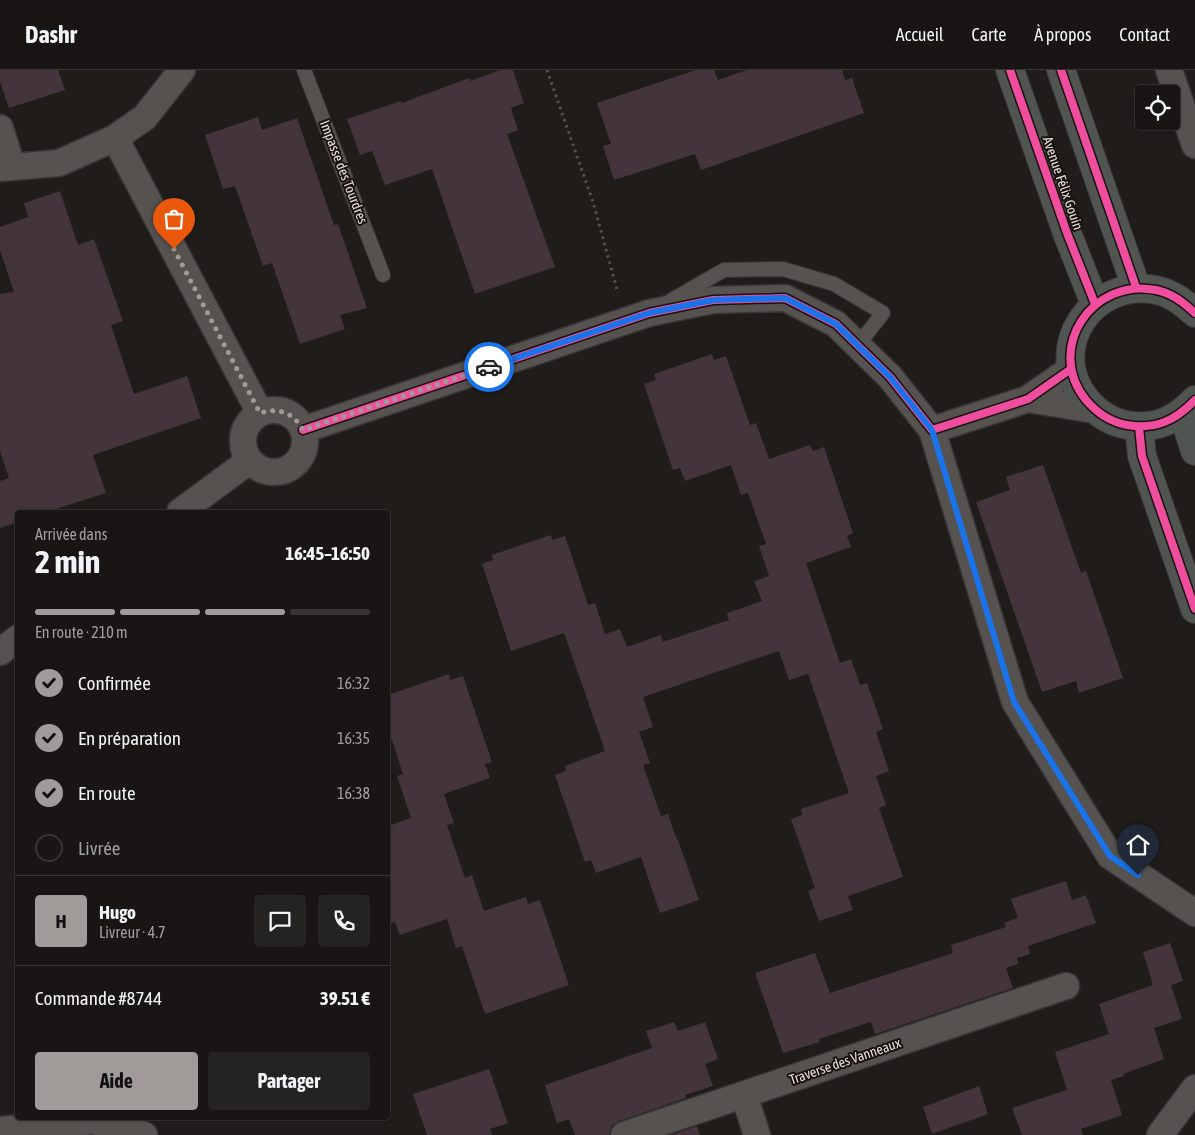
<!DOCTYPE html>
<html lang="fr">
<head>
<meta charset="utf-8">
<style>
	:root { --surface:#181514; --page:#252222; --text:#f1f3f6; --muted:#9f9fa0; --line:#363434; --accent:#a09b99 }
	body { margin:0; font-family:"Asap Condensed",sans-serif; background:var(--page); color:var(--text); height:100vh; display:flex; flex-direction:column; font-size:19px; white-space:nowrap }
	* { box-sizing:border-box; margin:0 }
	p { font-size:16px; color:var(--muted) }
	.icon { flex:none; width:28px; height:28px; fill:none; stroke:currentColor; stroke-width:2; stroke-linecap:round; stroke-linejoin:round }
	.map { position:relative; flex:1; overflow:hidden }
	.side { position:absolute; left:15px; top:440px; width:375px; height:610px; display:flex; flex-direction:column; background:var(--surface); border-radius:5px; box-shadow:0 1px 4px #0004,0 0 0 1px var(--line) }
	.side>* { flex:none }
	.controls { position:absolute; left:1135px; top:15px; display:grid; gap:10px }
	.controls a { display:grid; place-items:center; width:45px; height:45px; border-radius:5px; background:var(--surface); box-shadow:0 1px 4px #0004,0 0 0 1px var(--line); font-size:25px }
	.pin { position:absolute; display:grid; place-items:center; width:42px; height:42px; color:#fff; margin:-51px -21px; border-radius:50% 50% 50% 0; rotate:-45deg; box-shadow:0 0 5px #0007 }
	.pin .icon { rotate:45deg }
	.courier { position:absolute; display:grid; place-items:center; width:50px; height:50px; margin:-25px; border:4px solid #1a73e8; border-radius:50%; background:#fff; color:#222; box-shadow:0 1px 6px #0007 }
	.headline em { font-style:normal; font-weight:700 }
	.headline div { display:flex; flex-direction:column-reverse }
	.headline { display:flex; align-items:center; justify-content:space-between; height:85px; padding:0 20px }
	h1 { font-size:32px; font-weight:700; line-height:38px }
	.bar { display:grid; grid-template-columns:repeat(4,1fr); gap:8px 5px; align-content:center; height:60px; padding:0 20px }
	.bar i { height:6px; border-radius:4px; background:var(--line) }
	.bar .selected { background:var(--accent) }
	.bar p { grid-column:span 4 }
	.line { display:flex; align-items:center; gap:12px; padding:0 20px; border-top:1px solid var(--line) }
	.line div { flex:1 }
	.round { display:grid; place-items:center; flex:none; width:52px; height:52px; border-radius:5px; background:var(--page) }
	ol { padding:0 20px; list-style:none }
	li { display:flex; align-items:center; gap:15px; height:55px }
	li p { margin-inline-start:auto }
	li .icon { padding:5px; border-radius:50%; background:var(--accent); color:#111; stroke-width:4 }
	li:last-child { color:var(--muted) }
	li i { width:28px; height:28px; border:2px solid var(--line); border-radius:50% }
	.cta { display:flex; gap:10px; margin-top:auto; padding:10px 20px }
	.cta a { flex:1; height:58px; border-radius:5px; background:var(--accent); color:#111; font-size:20px; font-weight:700; line-height:58px; text-align:center }
	.cta a+a { background:var(--page); color:var(--text) }
	header { display:flex; align-items:center; gap:30px; box-sizing:border-box; height:70px; padding:0 25px; background:var(--surface); border-bottom:1px solid var(--line) }
	header strong { font-size:24px }
	nav { display:flex; gap:28px; margin-inline-start:auto; font-size:18px }
	.map>svg:first-child { display:block }
</style>
</head>
<body>
<header>
<strong>Dashr</strong>
<nav><a>Accueil</a><a>Carte</a><a>À propos</a><a>Contact</a></nav>
</header>
<div class="map">
<svg width="1195" height="1065" viewBox="0 0 1195 1065">
	<rect width="100%" height="100%" fill="#201c1a"/>
	<g fill="#44353d">
		<path d="M 0,0 L 58,0 L 65,20 L 9,38 L 0,12 Z"/>
		<path d="M 501,0 L 513,0 L 524,33 L 511,38 L 518,60 L 507,64 L 555,197 L 475,224 L 432,99 L 385,115 L 372,81 L 360,85 L 347,49 L 401,31 L 402,33 L 469,8 L 470,11 Z"/>
		<path d="M 696,0 L 714,0 L 718,10 L 747,0 L 842,0 L 845,10 L 852,8 L 864,43 L 701,100 L 695,84 L 614,110 L 603,76 L 611,74 L 597,33 Z"/>
		<path d="M 258,47 L 262,60 L 297,48 L 334,155 L 338,154 L 367,238 L 340,245 L 345,259 L 300,274 L 272,193 L 263,196 L 235,116 L 223,119 L 205,65 Z"/>
		<path d="M 60,121 L 78,175 L 94,169 L 123,251 L 111,255 L 134,324 L 187,306 L 201,348 L 93,385 L 106,423 L 46,442 L 18,442 L 18,452 L 0,458 L 0,411 L 9,408 L 0,381 L 0,224 L 14,222 L 0,180 L 0,157 L 28,147 L 24,133 Z"/>
		<path d="M 712,284 L 714,290 L 726,286 L 750,355 L 756,353 L 769,389 L 810,375 L 813,381 L 824,377 L 853,463 L 847,466 L 851,477 L 806,493 L 840,593 L 851,589 L 860,615 L 867,613 L 883,659 L 876,662 L 889,701 L 876,706 L 886,735 L 879,738 L 903,807 L 848,826 L 853,840 L 819,851 L 808,821 L 815,818 L 791,749 L 802,745 L 801,739 L 849,723 L 808,604 L 789,610 L 779,581 L 643,627 L 653,657 L 639,662 L 650,693 L 643,695 L 661,746 L 668,744 L 677,770 L 678,770 L 699,830 L 660,843 L 641,787 L 596,803 L 591,790 L 585,792 L 555,705 L 566,701 L 565,696 L 605,681 L 584,620 L 564,563 L 511,581 L 482,494 L 493,490 L 492,485 L 551,465 L 552,470 L 565,466 L 588,535 L 595,533 L 605,564 L 620,559 L 627,577 L 661,565 L 663,572 L 729,550 L 727,543 L 762,531 L 754,511 L 769,506 L 759,476 L 766,474 L 748,423 L 741,425 L 731,395 L 685,411 L 680,398 L 673,400 L 644,314 L 656,310 L 654,304 Z"/>
		<path d="M 1043,395 L 1081,503 L 1086,501 L 1123,608 L 1079,623 L 1076,611 L 1042,622 L 976,432 L 1010,420 L 1006,407 Z"/>
		<path d="M 449,604 L 450,610 L 463,606 L 492,692 L 485,694 L 490,708 L 444,724 L 454,753 L 447,755 L 465,808 L 472,805 L 484,841 L 526,827 L 528,834 L 540,830 L 569,915 L 485,944 L 462,876 L 456,878 L 447,849 L 400,865 L 395,852 L 388,854 L 388,756 L 411,748 L 397,706 L 403,704 L 388,658 L 388,625 Z"/>
		<path d="M 1066,811 L 1072,830 L 1086,825 L 1096,853 L 1028,876 L 1030,884 L 1017,888 L 1018,894 L 1006,898 L 1013,918 L 875,964 L 871,952 L 819,969 L 820,972 L 783,983 L 755,903 L 815,883 L 830,923 L 953,883 L 951,875 L 1006,857 L 1004,853 L 1018,848 L 1011,829 Z"/>
		<path d="M 1170,873 L 1183,911 L 1171,915 L 1182,949 L 1154,958 L 1164,989 L 1123,1004 L 1124,1006 L 1111,1010 L 1122,1045 L 1081,1059 L 1083,1065 L 1022,1065 L 1012,1038 L 1067,1020 L 1055,982 L 1109,964 L 1099,934 L 1153,915 L 1143,882 Z"/>
		<path d="M 674,952 L 678,961 L 705,952 L 718,989 L 705,994 L 713,1016 L 685,1025 L 686,1028 L 619,1051 L 612,1055 L 609,1065 L 575,1065 L 569,1049 L 557,1053 L 545,1015 L 652,978 L 646,961 Z"/>
		<path d="M 489,999 L 508,1053 L 490,1059 L 492,1065 L 427,1065 L 413,1024 Z"/>
		<path d="M 979,1016 L 988,1044 L 932,1064 L 923,1037 Z"/>
		<path d="M 697,1056 L 700,1065 L 671,1065 Z"/>
	</g>
	<g fill="none" stroke-linecap="round" stroke-linejoin="round">
		<defs>
			<g id="lane">
				<path d="M 304,0 L 383,205"/>
				<path d="M 670,231 L 724,200 L 783,199 L 834,214 L 883,243 L 858,275"/>
			</g>
			<g id="street">
				<path d="M 1169,0 L 1195,75"/>
				<path d="M 0,58 L 12,97"/>
				<path d="M 115,68 L 260,343"/>
				<path d="M 0,98 L 59,93 L 115,68 L 145,47 L 182,0"/>
				<path d="M 1028,329 L 1095,340"/>
				<circle cx="274" cy="371" r="31"/>
				<path d="M 303,360 L 649,243 L 713,230 L 785,228 L 836,254 L 890,307 L 932,360 L 1028,329 L 1071,299"/>
				<path d="M 932,360 L 1015,632 L 1110,786 L 1195,843"/>
				<path d="M 180,442 L 249,391"/>
				<path d="M 0,582 L 18,568"/>
				<path d="M 744,1025 L 757,1065"/>
				<path d="M 0,1060 L 93,1051 L 144,1065"/>
				<path d="M 624,1065 L 1066,916"/>
				<path d="M 1160,1065 L 1195,1018"/>
			</g>
			<g id="primary">
				<path d="M 1010,0 L 1067,163 L 1095,234"/>
				<path d="M 1061,0 L 1136,217"/>
				<path d="M 1195,243 C 1184,233 1172,223 1156,220 C 1093,207 1044,278 1086,330 C 1097,343 1110,352 1127,355 C 1156,360 1176,350 1195,330"/>
				<path d="M 1183,343 L 1195,381"/>
				<path d="M 1139,357 L 1142,386 L 1195,539"/>
			</g>
		</defs>
		<use href="#lane" stroke="#393535" stroke-width="16"/>
		<use href="#street" stroke="#393535" stroke-width="29"/>
		<use href="#primary" stroke="#393535" stroke-width="30"/>
		<path stroke="#545150" stroke-width="3" stroke-dasharray="2.5 4" stroke-linecap="butt" d="M 547,0 L 593,132 L 618,223"/>
		<use href="#lane" stroke="#565250" stroke-width="14"/>
		<use href="#street" stroke="#565250" stroke-width="26"/>
		<use href="#primary" stroke="#505552" stroke-width="28"/>
		<defs>
			<g id="cycleway">
				<path d="M 1010,0 L 1067,163 L 1095,234"/>
				<path d="M 1061,0 L 1136,217"/>
				<path d="M 1195,243 C 1184,233 1172,223 1156,220 C 1093,207 1044,278 1086,330 C 1097,343 1110,352 1127,355 C 1156,360 1176,350 1195,330"/>
				<path d="M 1139,357 L 1142,386 L 1195,539"/>
				<path d="M 303,360 L 649,243 L 713,230 L 785,228 L 836,254 L 890,307 L 932,360 L 1028,329 L 1071,299"/>
			</g>
		</defs>
		<use href="#cycleway" stroke="#19120f" stroke-width="11"/>
		<use href="#cycleway" stroke="#ef4d9e" stroke-width="8"/>
	</g>
	<g fill="none" stroke-linecap="round" stroke-linejoin="round">
		<path stroke="#a09b99" stroke-width="5" stroke-dasharray="0 9" d="M 174,179 L 260,343 C 279,337 294,343 303,360 L 489,297"/>
		<path stroke="#1a73e8" stroke-width="6" d="M 489,297 L 649,243 L 713,230 L 785,228 L 836,254 L 890,307 L 932,360 L 1014,632 L 1110,786 L 1138,805"/>
	</g>
	<g text-anchor="middle" stroke-width="4" stroke-linejoin="round" paint-order="stroke">
		<g font-size="14" fill="#e5e0dd" stroke="#19120f">
			<text transform="translate(344 102) rotate(69)" y="5">Impasse des Tourdres</text>
			<text transform="translate(1063 113) rotate(71)" y="5">Avenue Félix Gouin</text>
			<text transform="translate(845 991) rotate(-19)" y="5">Traverse des Vanneaux</text>
		</g>
	</g>
</svg>
<div class="controls">
<a><svg class="icon" aria-label="locate" viewBox="0 0 24 24"><circle cx="12" cy="12" r="6"/><path d="M12 2v4M12 18v4M2 12h4M18 12h4"/></svg></a>
</div>
<div class="pin" style="left:174px;top:179px;background:#ea580c"><svg class="icon" aria-label="bag" viewBox="0 0 24 24"><path d="M5 8h14l-1 12H6zM9 8a3 3 0 0 1 6 0"/></svg></div>
<div class="pin" style="left:1138px;top:805px;background:#1f2937"><svg class="icon" aria-label="home" viewBox="0 0 24 24"><path d="M3 11l9-7 9 7M6 9v11h12V9"/></svg></div>
<div class="courier" style="left:489px;top:297px"><svg class="icon" aria-label="car" viewBox="0 0 24 24"><path d="M5 17H2v-5l4-1 3-4h7l3 4 3 1v5h-3M9 17h6M6 11h13"/><circle cx="7" cy="17" r="2"/><circle cx="17" cy="17" r="2"/></svg></div>
<section class="side">
<div class="headline"><div><h1>2 min</h1><p>Arrivée dans</p></div><em>16:45–16:50</em></div>
<div class="bar"><i class="selected"></i><i class="selected"></i><i class="selected"></i><i></i><p>En route · 210 m</p></div>
<ol>
<li><svg class="icon" aria-label="check" viewBox="0 0 24 24"><path d="M5 12l5 5 9-10"/></svg>Confirmée<p>16:32</p></li>
<li><svg class="icon" aria-label="check" viewBox="0 0 24 24"><path d="M5 12l5 5 9-10"/></svg>En préparation<p>16:35</p></li>
<li><svg class="icon" aria-label="check" viewBox="0 0 24 24"><path d="M5 12l5 5 9-10"/></svg>En route<p>16:38</p></li>
<li><i></i>Livrée</li>
</ol>
<div class="line" style="height:90px"><b class="round" style="background:var(--accent);color:#111">H</b><div><b>Hugo</b><p>Livreur · 4.7</p></div><a class="round"><svg class="icon" aria-label="chat" viewBox="0 0 24 24"><path d="M4 5h16v11H9l-5 4z"/></svg></a><a class="round"><svg class="icon" aria-label="phone" viewBox="0 0 24 24"><path d="M5 4h4l2 5-3 2q2 4 5 5l2-3 5 2v4C11 20 4 13 5 4z"/></svg></a></div>
<div class="line" style="height:65px"><div>Commande #8744</div><b>39.51 €</b></div>
<div class="cta"><a>Aide</a><a>Partager</a></div>
</section>
</div>
</body>
</html>
